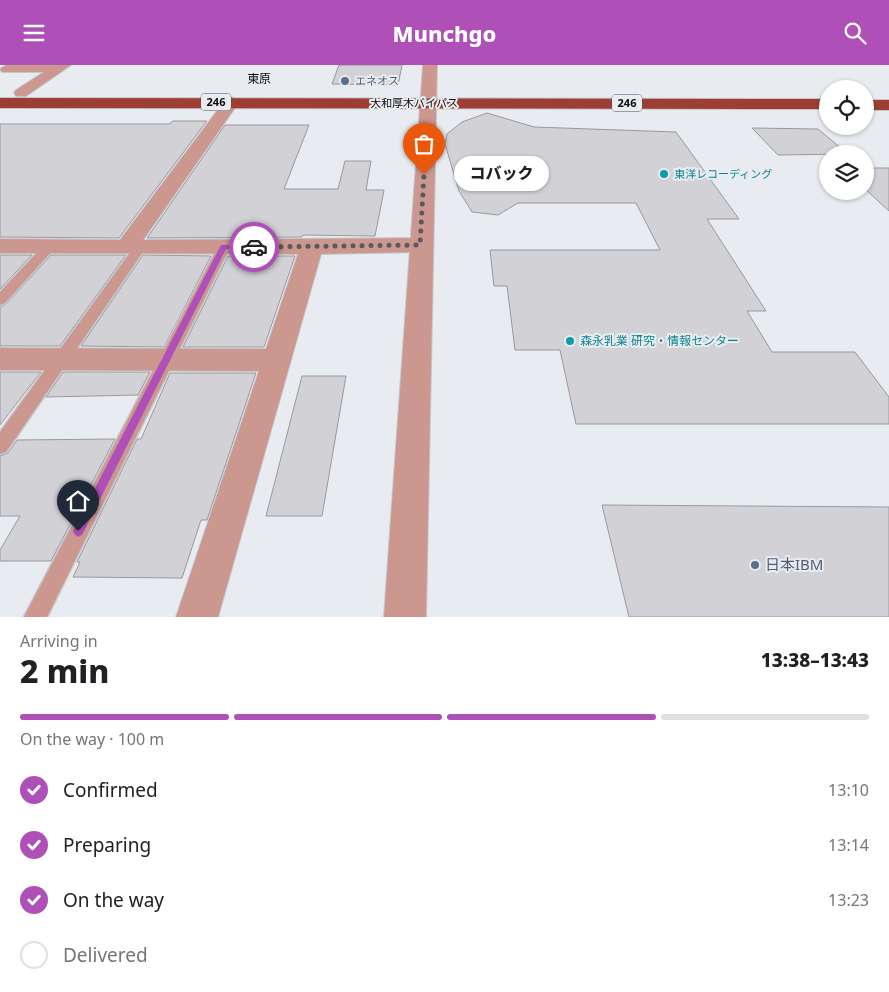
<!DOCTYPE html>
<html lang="en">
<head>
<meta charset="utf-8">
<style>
	:root { --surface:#fff; --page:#f2f2f2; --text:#202124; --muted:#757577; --line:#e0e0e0; --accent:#af4fb8 }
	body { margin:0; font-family:"Noto Sans","Noto Sans JP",sans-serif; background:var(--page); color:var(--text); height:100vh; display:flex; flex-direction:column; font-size:19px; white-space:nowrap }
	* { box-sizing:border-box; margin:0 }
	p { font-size:16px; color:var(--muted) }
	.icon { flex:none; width:28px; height:28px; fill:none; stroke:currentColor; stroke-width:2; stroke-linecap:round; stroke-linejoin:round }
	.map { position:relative; height:552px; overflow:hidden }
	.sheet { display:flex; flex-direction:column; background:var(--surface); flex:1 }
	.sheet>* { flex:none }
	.tools { position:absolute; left:819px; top:15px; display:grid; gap:10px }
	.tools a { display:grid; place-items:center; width:55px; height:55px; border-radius:50%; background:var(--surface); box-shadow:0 1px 4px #0004; font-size:25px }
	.pin { position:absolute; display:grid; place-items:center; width:42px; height:42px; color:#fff; margin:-51px -21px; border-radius:50% 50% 50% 0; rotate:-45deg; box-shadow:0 0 5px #0007 }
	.pin .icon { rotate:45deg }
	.courier { position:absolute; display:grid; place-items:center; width:50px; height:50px; margin:-25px; border:4px solid #af4fb8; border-radius:50%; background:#fff; color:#222; box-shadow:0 1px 6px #0007 }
	.bubble { position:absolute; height:35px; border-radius:18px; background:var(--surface); box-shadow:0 1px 4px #0004; font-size:16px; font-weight:800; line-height:35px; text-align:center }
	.summary em { font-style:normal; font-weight:800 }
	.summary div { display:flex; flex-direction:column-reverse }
	.summary { display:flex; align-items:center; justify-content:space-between; height:85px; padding:0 20px }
	h1 { font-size:32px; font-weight:800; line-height:38px }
	.bar { display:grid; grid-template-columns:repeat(4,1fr); gap:8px 5px; align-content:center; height:60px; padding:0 20px }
	.bar i { height:6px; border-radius:4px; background:var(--line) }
	.bar .on { background:var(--accent) }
	.bar p { grid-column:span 4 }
	ol { padding:0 20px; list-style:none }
	li { display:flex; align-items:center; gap:15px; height:55px }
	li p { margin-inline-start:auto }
	li .icon { padding:5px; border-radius:50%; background:var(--accent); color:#fff; stroke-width:4 }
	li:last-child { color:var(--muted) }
	li i { width:28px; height:28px; border:2px solid var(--line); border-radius:50% }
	header { display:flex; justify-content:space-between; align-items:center; height:65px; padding:0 20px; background:var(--accent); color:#fff; font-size:22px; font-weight:800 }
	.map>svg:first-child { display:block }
</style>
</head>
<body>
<header><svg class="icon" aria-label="menu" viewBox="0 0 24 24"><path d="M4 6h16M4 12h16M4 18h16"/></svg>Munchgo<svg class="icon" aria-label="search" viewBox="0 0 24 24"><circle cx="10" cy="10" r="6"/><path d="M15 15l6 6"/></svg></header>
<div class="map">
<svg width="889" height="552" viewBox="0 0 889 552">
	<rect width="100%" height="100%" fill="#e8ecf0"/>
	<g fill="#d1d1d6" stroke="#99989d">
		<path d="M 339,0 L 402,0 L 398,20 L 332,19 Z"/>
		<path d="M 487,48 L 534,62 L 676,67 L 739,154 L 707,154 L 766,246 L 747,246 L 772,287 L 855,287 L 889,332 L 889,359 L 576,359 L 560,285 L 515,285 L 507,221 L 494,221 L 490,185 L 660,185 L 636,138 L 518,138 L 498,150 L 472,147 L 459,126 L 445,79 L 447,69 L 462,57 Z"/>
		<path d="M 173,56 L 207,56 L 119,173 L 0,172 L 0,59 L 169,59 Z"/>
		<path d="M 225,60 L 309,60 L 284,124 L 338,124 L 345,96 L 371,96 L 366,125 L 384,125 L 375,171 L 303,170 L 302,172 L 147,173 Z"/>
		<path d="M 752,63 L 818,64 L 848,89 L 778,90 Z"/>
		<path d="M 865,103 L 889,103 L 889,146 L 865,124 Z"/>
		<path d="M 0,190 L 32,190 L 0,224 Z"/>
		<path d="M 51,190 L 126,190 L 60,281 L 0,281 L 0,242 L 6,239 Z"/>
		<path d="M 143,190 L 211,191 L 164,282 L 81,281 Z"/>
		<path d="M 228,191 L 295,191 L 264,282 L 183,282 Z"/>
		<path d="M 0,307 L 41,307 L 0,360 Z"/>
		<path d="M 63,307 L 150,307 L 138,330 L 46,332 Z"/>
		<path d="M 170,308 L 256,308 L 207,455 L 201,455 L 182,513 L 73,512 L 80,497 L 77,497 L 137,374 L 141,374 Z"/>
		<path d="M 302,311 L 346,311 L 322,451 L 266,451 Z"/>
		<path d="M 115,374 L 51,496 L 0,496 L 0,485 L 20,451 L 0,451 L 0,391 L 8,388 L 17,375 Z"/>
		<path d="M 602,440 L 889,442 L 889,552 L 629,552 Z"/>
	</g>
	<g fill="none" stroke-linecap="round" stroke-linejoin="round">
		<defs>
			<g id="service">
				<path d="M 50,177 L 54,178 L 56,181 L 54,184 L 5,238 L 0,240 L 0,227 L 46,178 Z"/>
				<path d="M 141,177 L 147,181 L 6,387 L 0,389 L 0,367 L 137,178 Z"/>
				<path d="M 224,178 L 230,182 L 47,552 L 24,552 L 218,182 Z"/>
			</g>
			<g id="minor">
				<path d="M 7,0 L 63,0 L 66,3 L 59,7 L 2,7 L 0,4 Z"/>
				<path d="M 231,32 L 236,34 L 239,37 L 143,175 L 421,173 L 429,175 L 432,180 L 429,185 L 421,187 L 321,189 L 218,552 L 176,552 L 259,306 L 0,305 L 0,283 L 266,284 L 298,189 L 0,188 L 0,174 L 120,175 L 226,34 Z"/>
			</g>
			<g id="tertiary">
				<path d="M 55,0 L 71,0 L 26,31 L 16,31 L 14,28 L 16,25 Z"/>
				<path d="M 423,0 L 437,0 L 426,552 L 384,552 Z"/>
			</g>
			<g id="trunk">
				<path d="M 0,33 L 828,34 L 828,44 L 0,43 Z"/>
				<rect x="865" y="35" width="24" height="10"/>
			</g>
		</defs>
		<use href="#service" stroke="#c4c8cc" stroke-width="3"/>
		<use href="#minor" stroke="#c4c8cc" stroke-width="2"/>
		<use href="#tertiary" stroke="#c4c8cc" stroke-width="2"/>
		<use href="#trunk" stroke="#c4c8cc" stroke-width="2"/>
		<use href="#service" fill="#cb978f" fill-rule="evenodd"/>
		<use href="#minor" fill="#cb978f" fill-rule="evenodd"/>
		<use href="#tertiary" fill="#cb978f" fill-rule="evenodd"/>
		<use href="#trunk" fill="#9e3e32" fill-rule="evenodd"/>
	</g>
	<path fill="#af4fb8" d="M 221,180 L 254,180 L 257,182 L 254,184 L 226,184 L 82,470 L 78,472 L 75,470 L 73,466 L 75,462 Z"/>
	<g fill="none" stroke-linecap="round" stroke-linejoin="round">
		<path stroke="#585a5c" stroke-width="5" stroke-dasharray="0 9" d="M 254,182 L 420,180 L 424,109"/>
	</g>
	<g fill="#5c6f8a" stroke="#e8ecf0" stroke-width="2">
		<circle cx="345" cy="16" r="5"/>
		<circle cx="755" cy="500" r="5"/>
	</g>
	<g fill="#0f9aa8" stroke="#e8ecf0" stroke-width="2">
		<circle cx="664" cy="109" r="5"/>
		<circle cx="570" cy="276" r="5"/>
	</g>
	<g text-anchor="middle" stroke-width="4" stroke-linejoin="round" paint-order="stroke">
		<g font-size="11" fill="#4e5e75" stroke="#e8ecf0" text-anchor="start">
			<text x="355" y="20">エネオス</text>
		</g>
		<g fill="#e8ecf0" stroke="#4d4e51" stroke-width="1">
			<rect x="201" y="28.5" width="30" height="17" rx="4"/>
			<rect x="612" y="29.5" width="30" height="17" rx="4"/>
		</g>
		<g font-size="11" font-weight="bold" fill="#0a0b0d">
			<text x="216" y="41">246</text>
			<text x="627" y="42">246</text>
		</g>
		<g font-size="11" fill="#0a0b0d" stroke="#e8ecf0">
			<text x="414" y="42">大和厚木バイパス</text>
		</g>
		<g font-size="11" fill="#0d838f" stroke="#e8ecf0" text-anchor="start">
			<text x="674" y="113">東洋レコーディング</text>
		</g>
		<g font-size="12" fill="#0a0b0d" stroke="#e8ecf0">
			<text x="259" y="18">東原</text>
		</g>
		<g font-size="12" fill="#0d838f" stroke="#e8ecf0" text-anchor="start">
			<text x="580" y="280">森永乳業 研究・情報センター</text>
		</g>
		<g font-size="15" fill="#4e5e75" stroke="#e8ecf0" text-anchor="start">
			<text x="765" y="505">日本IBM</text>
		</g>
	</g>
</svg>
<div class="tools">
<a><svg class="icon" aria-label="locate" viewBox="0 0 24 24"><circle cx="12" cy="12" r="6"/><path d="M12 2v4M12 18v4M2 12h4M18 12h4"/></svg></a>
<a><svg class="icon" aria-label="layers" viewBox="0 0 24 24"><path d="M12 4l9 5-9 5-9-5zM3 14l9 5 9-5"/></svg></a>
</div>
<div class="pin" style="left:424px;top:109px;background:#ea580c"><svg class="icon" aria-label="bag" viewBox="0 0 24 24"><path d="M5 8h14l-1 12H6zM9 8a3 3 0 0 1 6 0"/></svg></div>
<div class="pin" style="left:78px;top:466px;background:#1f2937"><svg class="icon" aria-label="home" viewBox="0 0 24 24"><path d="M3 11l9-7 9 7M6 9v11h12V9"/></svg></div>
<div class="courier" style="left:254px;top:182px"><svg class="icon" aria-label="car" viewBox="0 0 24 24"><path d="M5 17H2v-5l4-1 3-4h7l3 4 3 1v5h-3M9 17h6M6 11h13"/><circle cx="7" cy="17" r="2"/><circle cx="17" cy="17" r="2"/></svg></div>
<div class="bubble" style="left:454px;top:91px;width:95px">コバック</div>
</div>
<section class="sheet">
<div class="summary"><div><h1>2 min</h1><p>Arriving in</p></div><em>13:38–13:43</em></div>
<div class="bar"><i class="on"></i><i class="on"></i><i class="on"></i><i></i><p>On the way · 100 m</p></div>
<ol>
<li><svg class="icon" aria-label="check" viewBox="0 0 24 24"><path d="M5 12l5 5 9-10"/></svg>Confirmed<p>13:10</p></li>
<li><svg class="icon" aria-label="check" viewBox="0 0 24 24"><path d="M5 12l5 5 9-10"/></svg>Preparing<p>13:14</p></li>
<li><svg class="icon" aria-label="check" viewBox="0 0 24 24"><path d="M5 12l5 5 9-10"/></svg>On the way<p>13:23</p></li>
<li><i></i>Delivered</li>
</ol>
</section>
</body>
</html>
